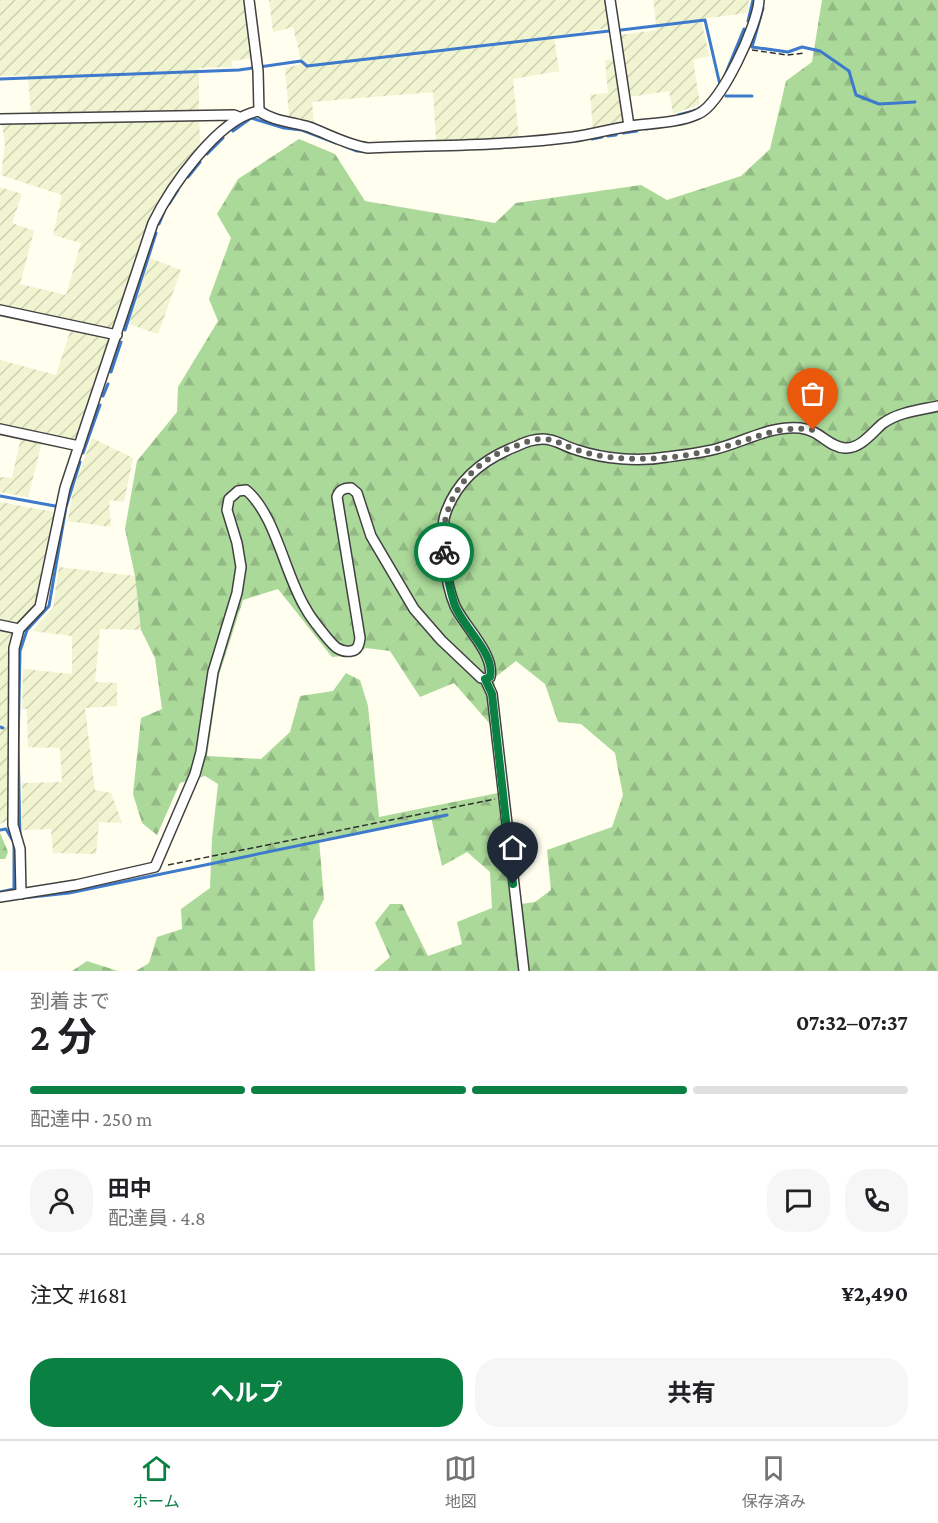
<!DOCTYPE html>
<html lang="ja">
<head>
<meta charset="utf-8">
<style>
	:root { --surface:#fff; --page:#f6f6f6; --text:#202124; --muted:#757577; --line:#e0e0e0; --accent:#0b8043 }
	body { margin:0; font-family:"Crimson Pro","Noto Sans JP",serif; background:var(--page); color:var(--text); height:100vh; display:flex; flex-direction:column; font-size:22px; white-space:nowrap }
	* { box-sizing:border-box; margin:0 }
	p { font-size:20px; color:var(--muted) }
	.icon { flex:none; width:33px; height:33px; fill:none; stroke:currentColor; stroke-width:2; stroke-linecap:round; stroke-linejoin:round }
	.map { position:relative; height:971px; overflow:hidden }
	.sheet { display:flex; flex-direction:column; background:var(--surface); flex:1 }
	.sheet>* { flex:none }
	.pin { position:absolute; display:grid; place-items:center; width:51px; height:51px; color:#fff; margin:-62px -26px; border-radius:50% 50% 50% 0; rotate:-45deg; box-shadow:0 0 6px #0007 }
	.pin .icon { rotate:45deg }
	.courier { position:absolute; display:grid; place-items:center; width:60px; height:60px; margin:-30px; border:4px solid #0b8043; border-radius:50%; background:#fff; color:#222; box-shadow:0 2px 8px #0007 }
	.headline em { font-style:normal; font-weight:700 }
	.headline div { display:flex; flex-direction:column-reverse }
	.headline { display:flex; align-items:center; justify-content:space-between; height:102px; padding:0 30px }
	h1 { font-size:39px; font-weight:700; line-height:45px }
	.bar { display:grid; grid-template-columns:repeat(4,1fr); gap:9px 6px; align-content:center; height:72px; padding:0 30px }
	.bar i { height:8px; border-radius:4px; background:var(--line) }
	.bar .on { background:var(--accent) }
	.bar p { grid-column:span 4 }
	.line { display:flex; align-items:center; gap:15px; padding:0 30px; border-top:2px solid var(--line) }
	.line div { flex:1 }
	.round { display:grid; place-items:center; flex:none; width:63px; height:63px; border-radius:24px; background:var(--page) }
	.cta { display:flex; gap:12px; margin-top:auto; padding:12px 30px }
	.cta a { flex:1; height:69px; border-radius:24px; background:var(--accent); color:#fff; font-size:24px; font-weight:700; line-height:69px; text-align:center }
	.cta a+a { background:var(--page); color:var(--text) }
	.tabs { display:flex; justify-content:space-around; align-items:center; height:84px; border-top:2px solid var(--line); background:var(--surface); font-size:16px; color:var(--muted) }
	.tabs a { display:grid; justify-items:center; gap:3px }
	.tabs .on { color:var(--accent) }
	.map>svg:first-child { display:block }
</style>
</head>
<body>
<div class="map">
<svg width="938" height="971" viewBox="0 0 938 971">
	<defs>
		<pattern id="farmland-furrows" width="10" height="10" patternUnits="userSpaceOnUse" patternTransform="scale(1.5)"><rect width="10" height="10" fill="#f1f4d0"/><path d="M-1 1l2-2M0 10L10 0M9 11l2-2" fill="none" stroke="#cdd0b1"/></pattern>
		<pattern id="forest-firs" width="22" height="20" patternUnits="userSpaceOnUse" patternTransform="scale(1.5)"><rect width="22" height="20" fill="#abd999"/><path d="M5 1l3.5 6h-7zM16 11l3.5 6h-7z" fill="#92b983"/></pattern>
	</defs>
	<rect width="100%" height="100%" fill="#fffeef"/>
	<g fill="url(#farmland-furrows)">
		<path d="M 0,0 L 243,0 L 252,58 L 232,61 L 232,67 L 199,68 L 199,111 L 31,114 L 28,75 L 0,76 Z"/>
		<path d="M 269,0 L 606,0 L 609,28 L 554,36 L 559,71 L 513,79 L 519,137 L 436,141 L 433,92 L 312,102 L 314,125 L 289,116 L 285,68 L 302,64 L 293,27 L 273,32 Z"/>
		<path d="M 653,0 L 749,0 L 747,13 L 701,19 L 709,56 L 693,60 L 700,104 L 673,114 L 669,91 L 629,97 L 619,35 L 657,30 Z"/>
		<path d="M 617,59 L 625,123 L 593,129 L 590,95 L 608,93 L 605,60 Z"/>
		<path d="M 199,120 L 200,143 L 157,202 L 147,224 L 114,330 L 0,306 L 0,187 L 22,194 L 12,223 L 34,231 L 20,284 L 66,295 L 81,243 L 53,235 L 62,195 L 1,175 L 5,144 L 2,123 Z"/>
		<path d="M 150,258 L 181,270 L 158,334 L 129,324 Z"/>
		<path d="M 70,331 L 110,339 L 76,442 L 0,425 L 0,360 L 56,375 Z"/>
		<path d="M 21,437 L 42,442 L 28,497 L 0,492 L 0,477 L 12,478 Z"/>
		<path d="M 92,438 L 133,458 L 124,502 L 109,500 L 111,527 L 68,521 L 73,490 Z"/>
		<path d="M 0,502 L 54,512 L 35,603 L 18,623 L 9,647 L 8,820 L 0,824 Z"/>
		<path d="M 59,567 L 135,576 L 141,630 L 100,629 L 95,682 L 117,683 L 117,706 L 85,708 L 95,790 L 111,793 L 122,823 L 99,822 L 96,854 L 53,853 L 51,829 L 22,830 L 22,783 L 62,782 L 60,748 L 28,747 L 27,709 L 22,709 L 23,669 L 72,674 L 72,636 L 32,631 L 53,608 Z"/>
	</g>
	<g fill="url(#forest-firs)" fill-rule="evenodd">
		<path d="M 822,0 L 938,0 L 938,971 L 374,971 L 390,957 L 375,923 L 390,904 L 402,904 L 428,956 L 462,944 L 457,922 L 492,908 L 490,872 L 467,852 L 442,866 L 431,817 L 319,840 L 324,899 L 313,921 L 315,971 L 136,971 L 149,963 L 157,937 L 182,929 L 181,909 L 210,888 L 212,839 L 218,784 L 205,776 L 180,783 L 157,835 L 142,823 L 133,794 L 141,718 L 162,709 L 155,658 L 141,630 L 135,576 L 125,529 L 137,461 L 177,412 L 178,387 L 218,321 L 209,299 L 231,238 L 217,214 L 238,179 L 299,139 L 335,154 L 365,201 L 495,223 L 516,203 L 641,185 L 667,200 L 741,176 L 770,149 L 786,81 L 812,62 ZM 278,589 L 332,657 L 353,655 L 366,648 L 390,651 L 420,697 L 454,683 L 490,724 L 498,793 L 379,817 L 368,706 L 360,680 L 346,673 L 333,691 L 300,696 L 290,732 L 261,759 L 207,756 L 219,675 L 243,600 ZM 516,661 L 545,684 L 558,722 L 581,724 L 615,753 L 623,795 L 612,827 L 547,850 L 551,890 L 535,902 L 521,904 L 494,678 Z"/>
		<path d="M 0,833 L 8,852 L 5,859 L 0,859 Z"/>
		<path d="M 87,961 L 118,971 L 72,971 Z"/>
	</g>
	<g fill="none" stroke-linecap="round" stroke-linejoin="round">
		<g stroke="#3e7acb" stroke-width="3">
			<path d="M 763,8 L 752,47 L 788,52 L 802,47 L 820,51 L 849,71 L 856,95 L 879,104 L 915,102"/>
			<path d="M 748,21 L 753,0"/>
			<path d="M 621,30 L 705,20 L 720,85"/>
			<path d="M 0,79 L 239,70 L 301,61 L 307,66 L 609,31"/>
			<path d="M 723,80 L 744,29"/>
			<path d="M 726,96 L 752,96"/>
			<path d="M 678,115 L 694,111"/>
			<path d="M 646,129 L 657,127"/>
			<path d="M 233,131 L 251,118 L 284,128 L 302,130 L 336,143"/>
			<path d="M 623,133 L 637,131"/>
			<path d="M 608,136 L 616,135"/>
			<path d="M 592,139 L 602,137"/>
			<path d="M 342,145 L 357,151 L 365,151"/>
			<path d="M 207,154 L 223,138"/>
			<path d="M 188,177 L 200,162"/>
			<path d="M 169,204 L 178,190"/>
			<path d="M 159,224 L 164,212"/>
			<path d="M 125,330 L 156,233"/>
			<path d="M 111,372 L 121,342"/>
			<path d="M 103,396 L 108,384"/>
			<path d="M 83,453 L 100,405"/>
			<path d="M 0,496 L 55,506"/>
			<path d="M 0,727 L 3,728"/>
			<path d="M 0,830 L 6,829 L 13,841"/>
			<path d="M 20,837 L 18,746 L 20,651 L 27,630 L 49,606 L 66,507 L 80,462"/>
			<path d="M 14,889 L 14,840"/>
			<path d="M 0,892 L 14,889 L 14,892"/>
			<path d="M 22,898 L 69,893 L 447,815"/>
		</g>
		<defs>
			<g id="minor">
				<path d="M 249,0 L 258,71 L 259,111"/>
				<path d="M 610,0 L 629,126"/>
				<path d="M 0,119 L 234,115 L 239,117"/>
				<path d="M 0,310 L 117,335"/>
				<path d="M 0,429 L 79,446"/>
				<path d="M 0,625 L 19,629"/>
				<path d="M 485,679 L 490,677 C 495,654 464,626 455,606 C 446,585 438,533 446,512 C 458,479 486,458 517,446 C 525,442 534,439 543,439 C 556,439 565,447 577,450 C 604,459 638,462 667,457 C 683,455 700,453 716,449 C 743,442 772,425 800,428 C 820,430 828,447 845,448 C 860,449 872,433 882,424 C 898,412 920,410 938,406"/>
				<path d="M 21,894 L 20,849 L 13,825 L 14,648 L 19,629 L 40,607 L 65,488 L 153,223 C 170,188 219,117 259,111 C 273,121 292,122 309,127 C 328,134 347,145 368,148 C 435,145 505,146 573,137 C 592,134 611,129 631,126 C 653,123 678,123 698,114 C 721,105 758,24 759,0"/>
				<path d="M 0,897 L 76,885 L 155,867 L 195,774 L 201,752 L 213,672 L 237,593 L 241,567 L 237,543 L 227,510 L 229,499 L 238,491 L 246,490 C 276,515 285,576 306,609 C 310,617 331,644 337,648 C 342,651 346,652 351,651 C 358,650 359,645 360,638 L 337,497 C 339,490 343,488 351,488 L 357,493 L 371,536 L 414,609 L 441,640 L 481,678 L 485,679 L 492,694 L 524,971"/>
			</g>
		</defs>
		<use href="#minor" stroke="#414141" stroke-width="12"/>
		<g stroke="#303030" stroke-width="1.5" stroke-dasharray="6 3" stroke-linecap="butt">
			<path d="M 752,50 L 787,55 L 805,53"/>
			<path d="M 168,865 L 495,799"/>
		</g>
		<use href="#minor" stroke="#fff" stroke-width="9"/>
	</g>
	<g fill="none" stroke-linecap="round" stroke-linejoin="round">
		<path stroke="#62625d" stroke-width="6" stroke-dasharray="0 10.8" d="M 444,552 C 438,503 468,464 512,447 C 522,444 532,439 543,439 C 556,439 565,446 577,450 C 604,459 634,460 662,458 C 680,457 699,453 716,449 C 749,441 778,424 813,430"/>
		<path stroke="#0b8043" stroke-width="8" d="M 444,552 C 446,569 449,587 454,603 C 461,626 496,653 490,677 L 485,679 L 492,694 L 513,884"/>
	</g>
</svg>
<div class="pin" style="left:813px;top:430px;background:#ea580c"><svg class="icon" aria-label="bag" viewBox="0 0 24 24"><path d="M5 8h14l-1 12H6zM9 8a3 3 0 0 1 6 0"/></svg></div>
<div class="pin" style="left:513px;top:884px;background:#1f2937"><svg class="icon" aria-label="home" viewBox="0 0 24 24"><path d="M3 11l9-7 9 7M6 9v11h12V9"/></svg></div>
<div class="courier" style="left:444px;top:552px"><svg class="icon" aria-label="bike" viewBox="0 0 24 24"><circle cx="6" cy="16" r="4"/><circle cx="18" cy="16" r="4"/><path d="M6 16l4-8h5l3 8M10 8l3 8H6M13 5h3"/></svg></div>
</div>
<section class="sheet">
<div class="headline"><div><h1>2 分</h1><p>到着まで</p></div><em>07:32–07:37</em></div>
<div class="bar"><i class="on"></i><i class="on"></i><i class="on"></i><i></i><p>配達中 · 250 m</p></div>
<div class="line" style="height:108px"><a class="round"><svg class="icon" aria-label="person" viewBox="0 0 24 24"><circle cx="12" cy="8" r="4"/><path d="M4 21q1-7 8-7t8 7"/></svg></a><div><b>田中</b><p>配達員 · 4.8</p></div><a class="round"><svg class="icon" aria-label="chat" viewBox="0 0 24 24"><path d="M4 5h16v11H9l-5 4z"/></svg></a><a class="round"><svg class="icon" aria-label="phone" viewBox="0 0 24 24"><path d="M5 4h4l2 5-3 2q2 4 5 5l2-3 5 2v4C11 20 4 13 5 4z"/></svg></a></div>
<div class="line" style="height:78px"><div>注文 #1681</div><b>¥2,490</b></div>
<div class="cta"><a>ヘルプ</a><a>共有</a></div>
</section>
<nav class="tabs">
<a class="on"><svg class="icon" aria-label="home" viewBox="0 0 24 24"><path d="M3 11l9-7 9 7M6 9v11h12V9"/></svg>ホーム</a>
<a><svg class="icon" aria-label="map" viewBox="0 0 24 24"><path d="M3 6l6-2 6 2 6-2v14l-6 2-6-2-6 2zM9 4v14M15 6v14"/></svg>地図</a>
<a><svg class="icon" aria-label="saved" viewBox="0 0 24 24"><path d="M7 4h10v16l-5-4-5 4z"/></svg>保存済み</a>
</nav>
</body>
</html>
